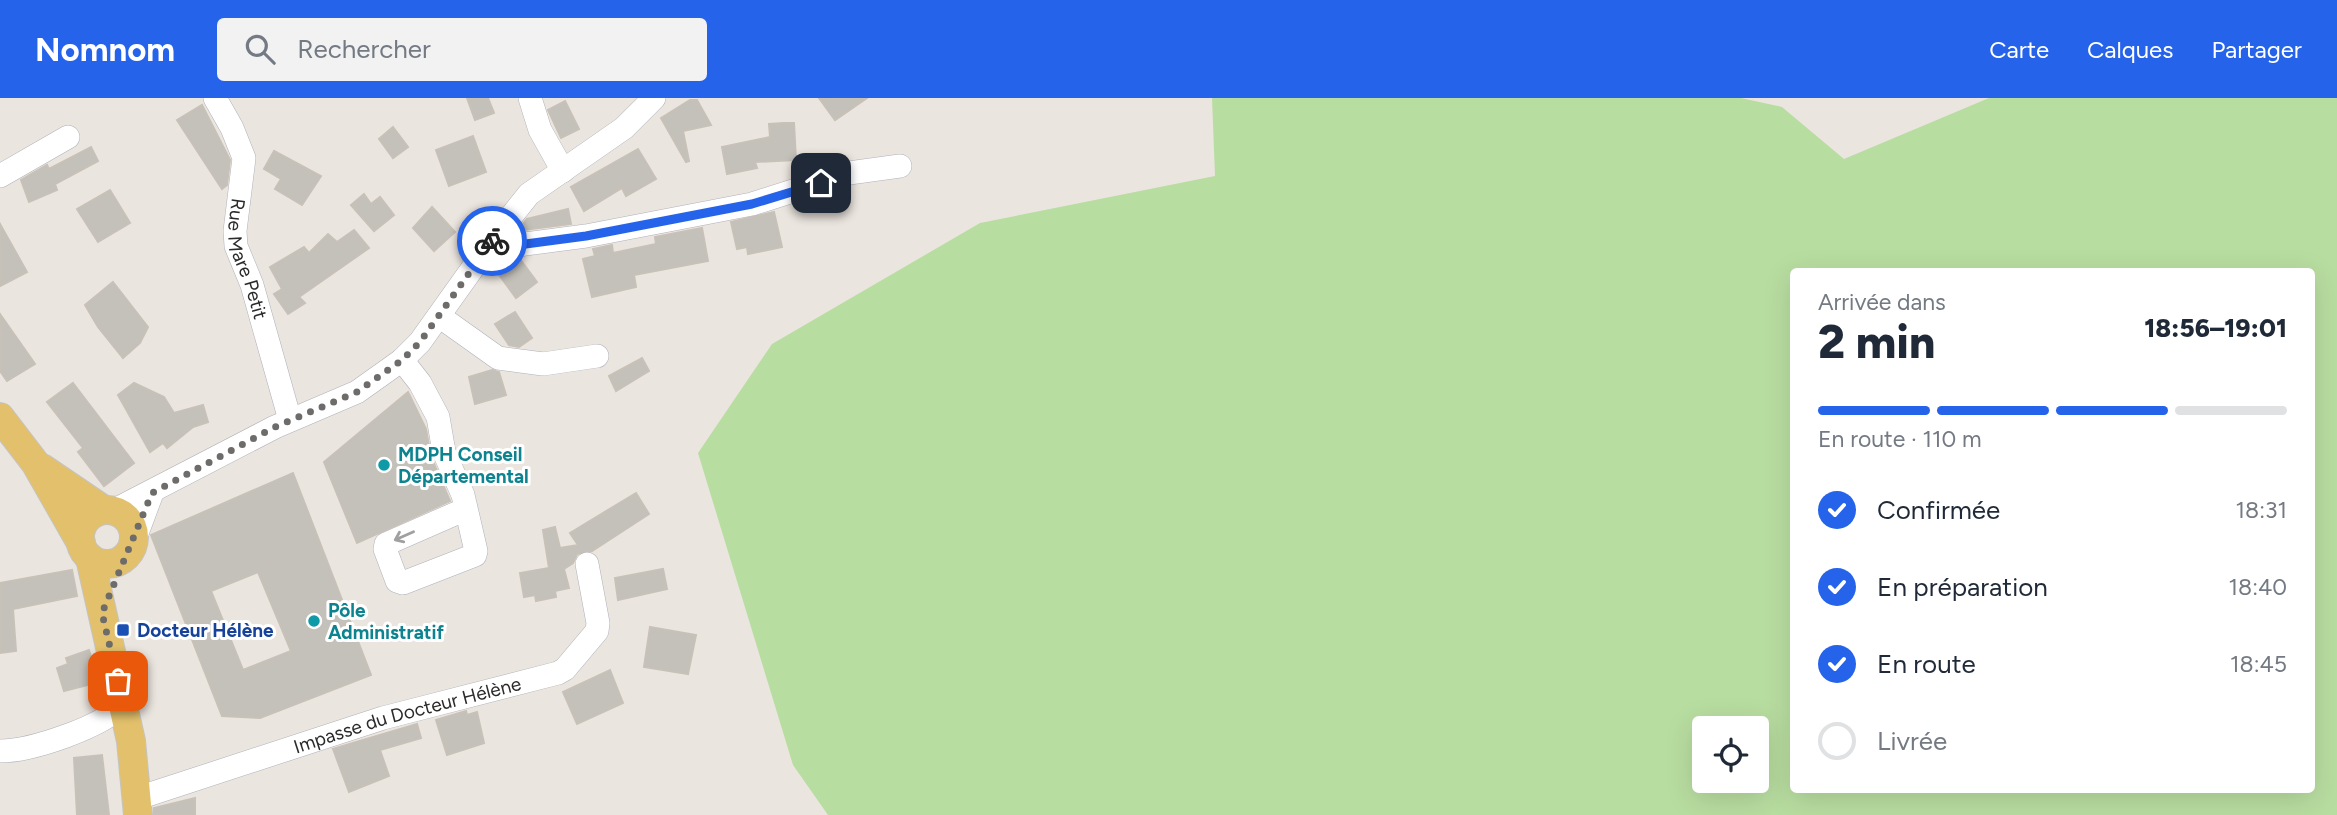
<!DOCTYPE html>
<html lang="fr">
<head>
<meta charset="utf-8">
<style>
	:root { --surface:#fff; --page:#f2f2f3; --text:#1f2937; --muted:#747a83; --line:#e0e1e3; --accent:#2563eb }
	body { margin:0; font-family:Figtree,sans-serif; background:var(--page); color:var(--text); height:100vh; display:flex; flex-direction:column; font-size:26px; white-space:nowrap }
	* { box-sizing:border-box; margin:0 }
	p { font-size:23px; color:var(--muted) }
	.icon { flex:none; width:38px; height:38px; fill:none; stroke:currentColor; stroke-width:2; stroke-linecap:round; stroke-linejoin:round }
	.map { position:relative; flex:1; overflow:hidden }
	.drawer { position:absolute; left:1790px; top:170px; width:525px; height:525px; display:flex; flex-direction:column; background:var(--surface); border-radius:7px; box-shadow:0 7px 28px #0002 }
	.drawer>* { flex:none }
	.buttons { position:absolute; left:1692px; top:618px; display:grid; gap:14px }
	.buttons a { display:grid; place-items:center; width:77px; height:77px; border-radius:7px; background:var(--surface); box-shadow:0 7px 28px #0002; font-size:35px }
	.pin { position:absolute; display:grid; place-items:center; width:60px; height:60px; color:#fff; margin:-30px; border-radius:14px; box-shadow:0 4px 10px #0006 }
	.courier { position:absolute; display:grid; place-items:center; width:70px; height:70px; margin:-35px; border:5px solid #2563eb; border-radius:50%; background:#fff; color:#222; box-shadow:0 2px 9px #0007 }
	.headline em { font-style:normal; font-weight:800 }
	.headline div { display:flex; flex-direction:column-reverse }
	.headline { display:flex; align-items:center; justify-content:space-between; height:119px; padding:0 28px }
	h1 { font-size:46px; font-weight:800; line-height:52px }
	.bar { display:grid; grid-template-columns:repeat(4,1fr); gap:10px 7px; align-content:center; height:84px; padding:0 28px }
	.bar i { height:9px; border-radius:5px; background:var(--line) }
	.bar .current { background:var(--accent) }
	.bar p { grid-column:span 4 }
	ol { padding:0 28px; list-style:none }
	li { display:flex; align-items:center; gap:21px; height:77px }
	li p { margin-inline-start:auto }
	li .icon { padding:7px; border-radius:50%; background:var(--accent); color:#fff; stroke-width:4 }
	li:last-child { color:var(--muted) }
	li i { width:38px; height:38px; border:4px solid var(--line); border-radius:50% }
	header { display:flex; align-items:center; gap:42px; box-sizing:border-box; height:98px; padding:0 35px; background:var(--accent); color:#fff }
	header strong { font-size:33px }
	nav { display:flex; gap:38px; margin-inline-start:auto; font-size:24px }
	.search { width:490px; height:63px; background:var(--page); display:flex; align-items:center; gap:18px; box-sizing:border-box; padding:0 24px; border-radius:7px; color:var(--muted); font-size:26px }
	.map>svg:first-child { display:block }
</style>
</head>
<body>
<header>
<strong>Nomnom</strong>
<div class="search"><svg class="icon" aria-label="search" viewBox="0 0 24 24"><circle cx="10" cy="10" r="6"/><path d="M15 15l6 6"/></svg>Rechercher</div>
<nav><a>Carte</a><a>Calques</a><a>Partager</a></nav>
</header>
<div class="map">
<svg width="2337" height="717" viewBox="0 0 2337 717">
	<rect width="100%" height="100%" fill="#ebe5df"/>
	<path fill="#b8dda0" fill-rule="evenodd" d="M 1212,0 L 1741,0 L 1782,9 L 1844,61 L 1989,0 L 2337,0 L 2337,717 L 828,717 L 793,667 L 698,355 L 772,246 L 980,125 L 1215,78 ZM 1794,173 L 2312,173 L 2312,691 L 1794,691 ZM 1704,630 L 1757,630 L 1757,682 L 1704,682 Z"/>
	<g fill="#c4c0ba" stroke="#c7c1b8" stroke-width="2" fill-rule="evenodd">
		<path d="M 467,0 L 488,0 L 494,15 L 475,22 Z"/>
		<path d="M 819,0 L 867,0 L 835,22 Z"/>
		<path d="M 690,2 L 697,2 L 711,27 L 683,33 L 689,63 L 686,64 L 661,20 Z"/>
		<path d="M 565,3 L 579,31 L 561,40 L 548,12 Z"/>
		<path d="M 202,7 L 230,62 L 227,87 L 222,91 L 177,22 Z"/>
		<path d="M 784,25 L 794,25 L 796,62 L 755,64 L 757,70 L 727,76 L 722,49 L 770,39 L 769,26 Z"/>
		<path d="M 393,29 L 408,49 L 393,60 L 379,41 Z"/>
		<path d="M 473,38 L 486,74 L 449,88 L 436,52 Z"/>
		<path d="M 91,49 L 98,63 L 55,86 L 57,92 L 29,104 L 21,82 L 47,67 L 49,71 Z"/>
		<path d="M 638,51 L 656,81 L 626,98 L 622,90 L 584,113 L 571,89 Z"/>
		<path d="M 274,53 L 321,78 L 302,107 L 275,91 L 281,81 L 264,71 Z"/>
		<path d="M 110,92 L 130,125 L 98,144 L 77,111 Z"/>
		<path d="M 364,96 L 371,106 L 380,99 L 394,117 L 374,133 L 351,107 Z"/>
		<path d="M 432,109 L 455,134 L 434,153 L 413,130 Z"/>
		<path d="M 568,111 L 571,126 L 524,132 L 523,126 L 527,121 Z"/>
		<path d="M 774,114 L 782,149 L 748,156 L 747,149 L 737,151 L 731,124 Z"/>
		<path d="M 0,126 L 27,174 L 0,188 Z"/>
		<path d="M 702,130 L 708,163 L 634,177 L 636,189 L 592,199 L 583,161 L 595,158 L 593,151 L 612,147 L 613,155 L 656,146 L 655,139 Z"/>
		<path d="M 354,132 L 369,150 L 299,199 L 305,205 L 288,216 L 274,196 L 282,191 L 270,169 L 304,149 L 309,155 L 328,136 L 337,144 Z"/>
		<path d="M 509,158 L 520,161 L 537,184 L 516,200 L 494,170 Z"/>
		<path d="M 113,184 L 148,229 L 140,245 L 123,260 L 98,229 L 85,207 Z"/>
		<path d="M 515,214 L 532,240 L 519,249 L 509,247 L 495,226 Z"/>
		<path d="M 0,216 L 35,266 L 7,283 L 0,273 Z"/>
		<path d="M 642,260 L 649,273 L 616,293 L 609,278 Z"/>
		<path d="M 492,272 L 499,274 L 506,297 L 475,306 L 469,279 Z"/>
		<path d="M 73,285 L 134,365 L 104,388 L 78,354 L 83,350 L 47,304 Z"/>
		<path d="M 134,285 L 164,299 L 174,315 L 203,307 L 208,324 L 193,329 L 167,350 L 163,345 L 150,354 L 118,297 Z"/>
		<path d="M 408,294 L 426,331 L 431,359 L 450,403 L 357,445 L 324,364 Z"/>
		<path d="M 293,375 L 371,577 L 260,620 L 222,618 L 151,437 ZM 258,474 L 291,553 L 243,572 L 211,493 Z"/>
		<path d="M 636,395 L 649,416 L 592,453 L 577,456 L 573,465 L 564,471 L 569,490 L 555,493 L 556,499 L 536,503 L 535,497 L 524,499 L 520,475 L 549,470 L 543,432 L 555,429 L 560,450 L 578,447 L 570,435 Z"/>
		<path d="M 663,471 L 667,491 L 618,502 L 615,480 Z"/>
		<path d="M 72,472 L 77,498 L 13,511 L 16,553 L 0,555 L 0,485 Z"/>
		<path d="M 650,529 L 696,537 L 688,576 L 644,569 Z"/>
		<path d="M 89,552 L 99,584 L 64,593 L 57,570 L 68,566 L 66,560 Z"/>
		<path d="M 610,572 L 623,605 L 577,626 L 563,594 Z"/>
		<path d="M 466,613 L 467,617 L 477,614 L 484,645 L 447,657 L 436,622 Z"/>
		<path d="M 417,626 L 421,640 L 380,652 L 389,678 L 349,694 L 333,651 Z"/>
		<path d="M 102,657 L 109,717 L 77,717 L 74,660 Z"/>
		<path d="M 195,700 L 195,717 L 154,717 L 154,710 Z"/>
	</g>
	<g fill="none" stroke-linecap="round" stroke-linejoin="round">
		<defs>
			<g id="minor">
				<path id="s1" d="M 215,0 L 232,30 L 244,60 L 235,133 L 236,148 L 252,187 L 290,322"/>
				<path d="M 530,0 L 540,32 L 563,73"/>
				<path d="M 0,78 L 68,39"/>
				<path d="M 497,136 L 518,147 L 586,138 L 752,106 L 849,75 L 900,68"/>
				<path d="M 439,218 L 498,260 L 543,266 L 597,258"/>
				<path d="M 402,262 L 420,285 L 438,319 L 444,354 L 463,397 L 476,453 L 475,457 L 403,485 L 397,483 L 385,451 L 386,446 L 466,411"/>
				<path d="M 113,413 L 275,329 L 357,294 L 402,262 L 420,244 L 497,136 L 529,96 L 624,30 L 654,0"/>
				<path d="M 133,446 L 152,395"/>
				<path d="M 0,653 C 31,653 103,629 123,606"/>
				<path id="s2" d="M 138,700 L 383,620 L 558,575 L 565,571 L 597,533 L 598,525 L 587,466"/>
			</g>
			<g id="major">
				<path d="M 0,319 L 36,366 L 81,445"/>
				<path d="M 42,370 L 104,412"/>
				<circle cx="107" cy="439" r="27"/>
				<path d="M 90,460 L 131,643 L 138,717"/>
			</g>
		</defs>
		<use href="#minor" stroke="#afb1ba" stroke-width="24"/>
		<use href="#major" stroke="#c4c4c4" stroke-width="30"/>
		<use href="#minor" stroke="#fff" stroke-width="23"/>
		<use href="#major" stroke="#e3c16c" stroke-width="28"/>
	</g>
	<defs><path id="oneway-shaft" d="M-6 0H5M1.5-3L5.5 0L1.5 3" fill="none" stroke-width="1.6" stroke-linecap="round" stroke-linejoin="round" transform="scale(1.75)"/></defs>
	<use stroke="#a0a0a0" href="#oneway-shaft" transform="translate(404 438) rotate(156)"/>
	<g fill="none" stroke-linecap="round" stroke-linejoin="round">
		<path stroke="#6e6c6a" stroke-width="7" stroke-dasharray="0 12.6" d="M 118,583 L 102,515 L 152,395 L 275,329 L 357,294 L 402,262 L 420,244 L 492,143"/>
		<path stroke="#2563eb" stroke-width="9" d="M 492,143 L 497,136 L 518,147 L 586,138 L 752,106 L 821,85"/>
	</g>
	<g fill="#0f9aa8" stroke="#fff" stroke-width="2.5">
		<circle cx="384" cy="367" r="7"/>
		<circle cx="314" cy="523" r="7"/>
	</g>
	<rect fill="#1a4fb4" stroke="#fff" stroke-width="2.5" x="116" y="525" width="14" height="14" rx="3.5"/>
	<g text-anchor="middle" stroke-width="6" stroke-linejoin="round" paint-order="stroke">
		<g font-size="19" fill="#2b2b2b" stroke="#fff">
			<text dy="7" stroke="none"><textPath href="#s1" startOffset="170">Rue Mare Petit</textPath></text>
			<text dy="7" stroke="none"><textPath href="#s2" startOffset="282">Impasse du Docteur Hélène</textPath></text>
		</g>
		<g font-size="19" font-weight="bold" fill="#0d838f" stroke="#fff" text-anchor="start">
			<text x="398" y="363">MDPH Conseil<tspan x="398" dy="22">Départemental</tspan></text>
			<text x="328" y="519">Pôle<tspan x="328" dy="22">Administratif</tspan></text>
		</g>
		<g font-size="19" font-weight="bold" fill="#164399" stroke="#fff" text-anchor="start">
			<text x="137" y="539">Docteur Hélène</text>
		</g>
	</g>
</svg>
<div class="buttons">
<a><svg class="icon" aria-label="locate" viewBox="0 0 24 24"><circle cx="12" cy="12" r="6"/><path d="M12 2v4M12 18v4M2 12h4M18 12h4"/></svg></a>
</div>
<div class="pin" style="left:118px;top:583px;background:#ea580c"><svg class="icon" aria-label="bag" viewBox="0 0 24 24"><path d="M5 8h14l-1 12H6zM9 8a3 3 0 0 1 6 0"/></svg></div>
<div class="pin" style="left:821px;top:85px;background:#1f2937"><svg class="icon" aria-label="home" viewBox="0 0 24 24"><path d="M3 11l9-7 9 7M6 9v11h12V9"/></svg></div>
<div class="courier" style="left:492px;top:143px"><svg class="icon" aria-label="bike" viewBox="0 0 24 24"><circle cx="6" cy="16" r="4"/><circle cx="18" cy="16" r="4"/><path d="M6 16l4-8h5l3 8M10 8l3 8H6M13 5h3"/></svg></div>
<section class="drawer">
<div class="headline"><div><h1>2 min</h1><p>Arrivée dans</p></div><em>18:56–19:01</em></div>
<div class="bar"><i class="current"></i><i class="current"></i><i class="current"></i><i></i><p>En route · 110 m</p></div>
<ol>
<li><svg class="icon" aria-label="check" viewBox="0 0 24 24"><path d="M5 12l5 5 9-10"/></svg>Confirmée<p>18:31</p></li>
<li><svg class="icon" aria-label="check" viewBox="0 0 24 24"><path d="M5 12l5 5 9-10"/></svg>En préparation<p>18:40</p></li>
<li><svg class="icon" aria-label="check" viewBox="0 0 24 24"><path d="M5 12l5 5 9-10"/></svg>En route<p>18:45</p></li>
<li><i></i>Livrée</li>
</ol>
</section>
</div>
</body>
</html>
